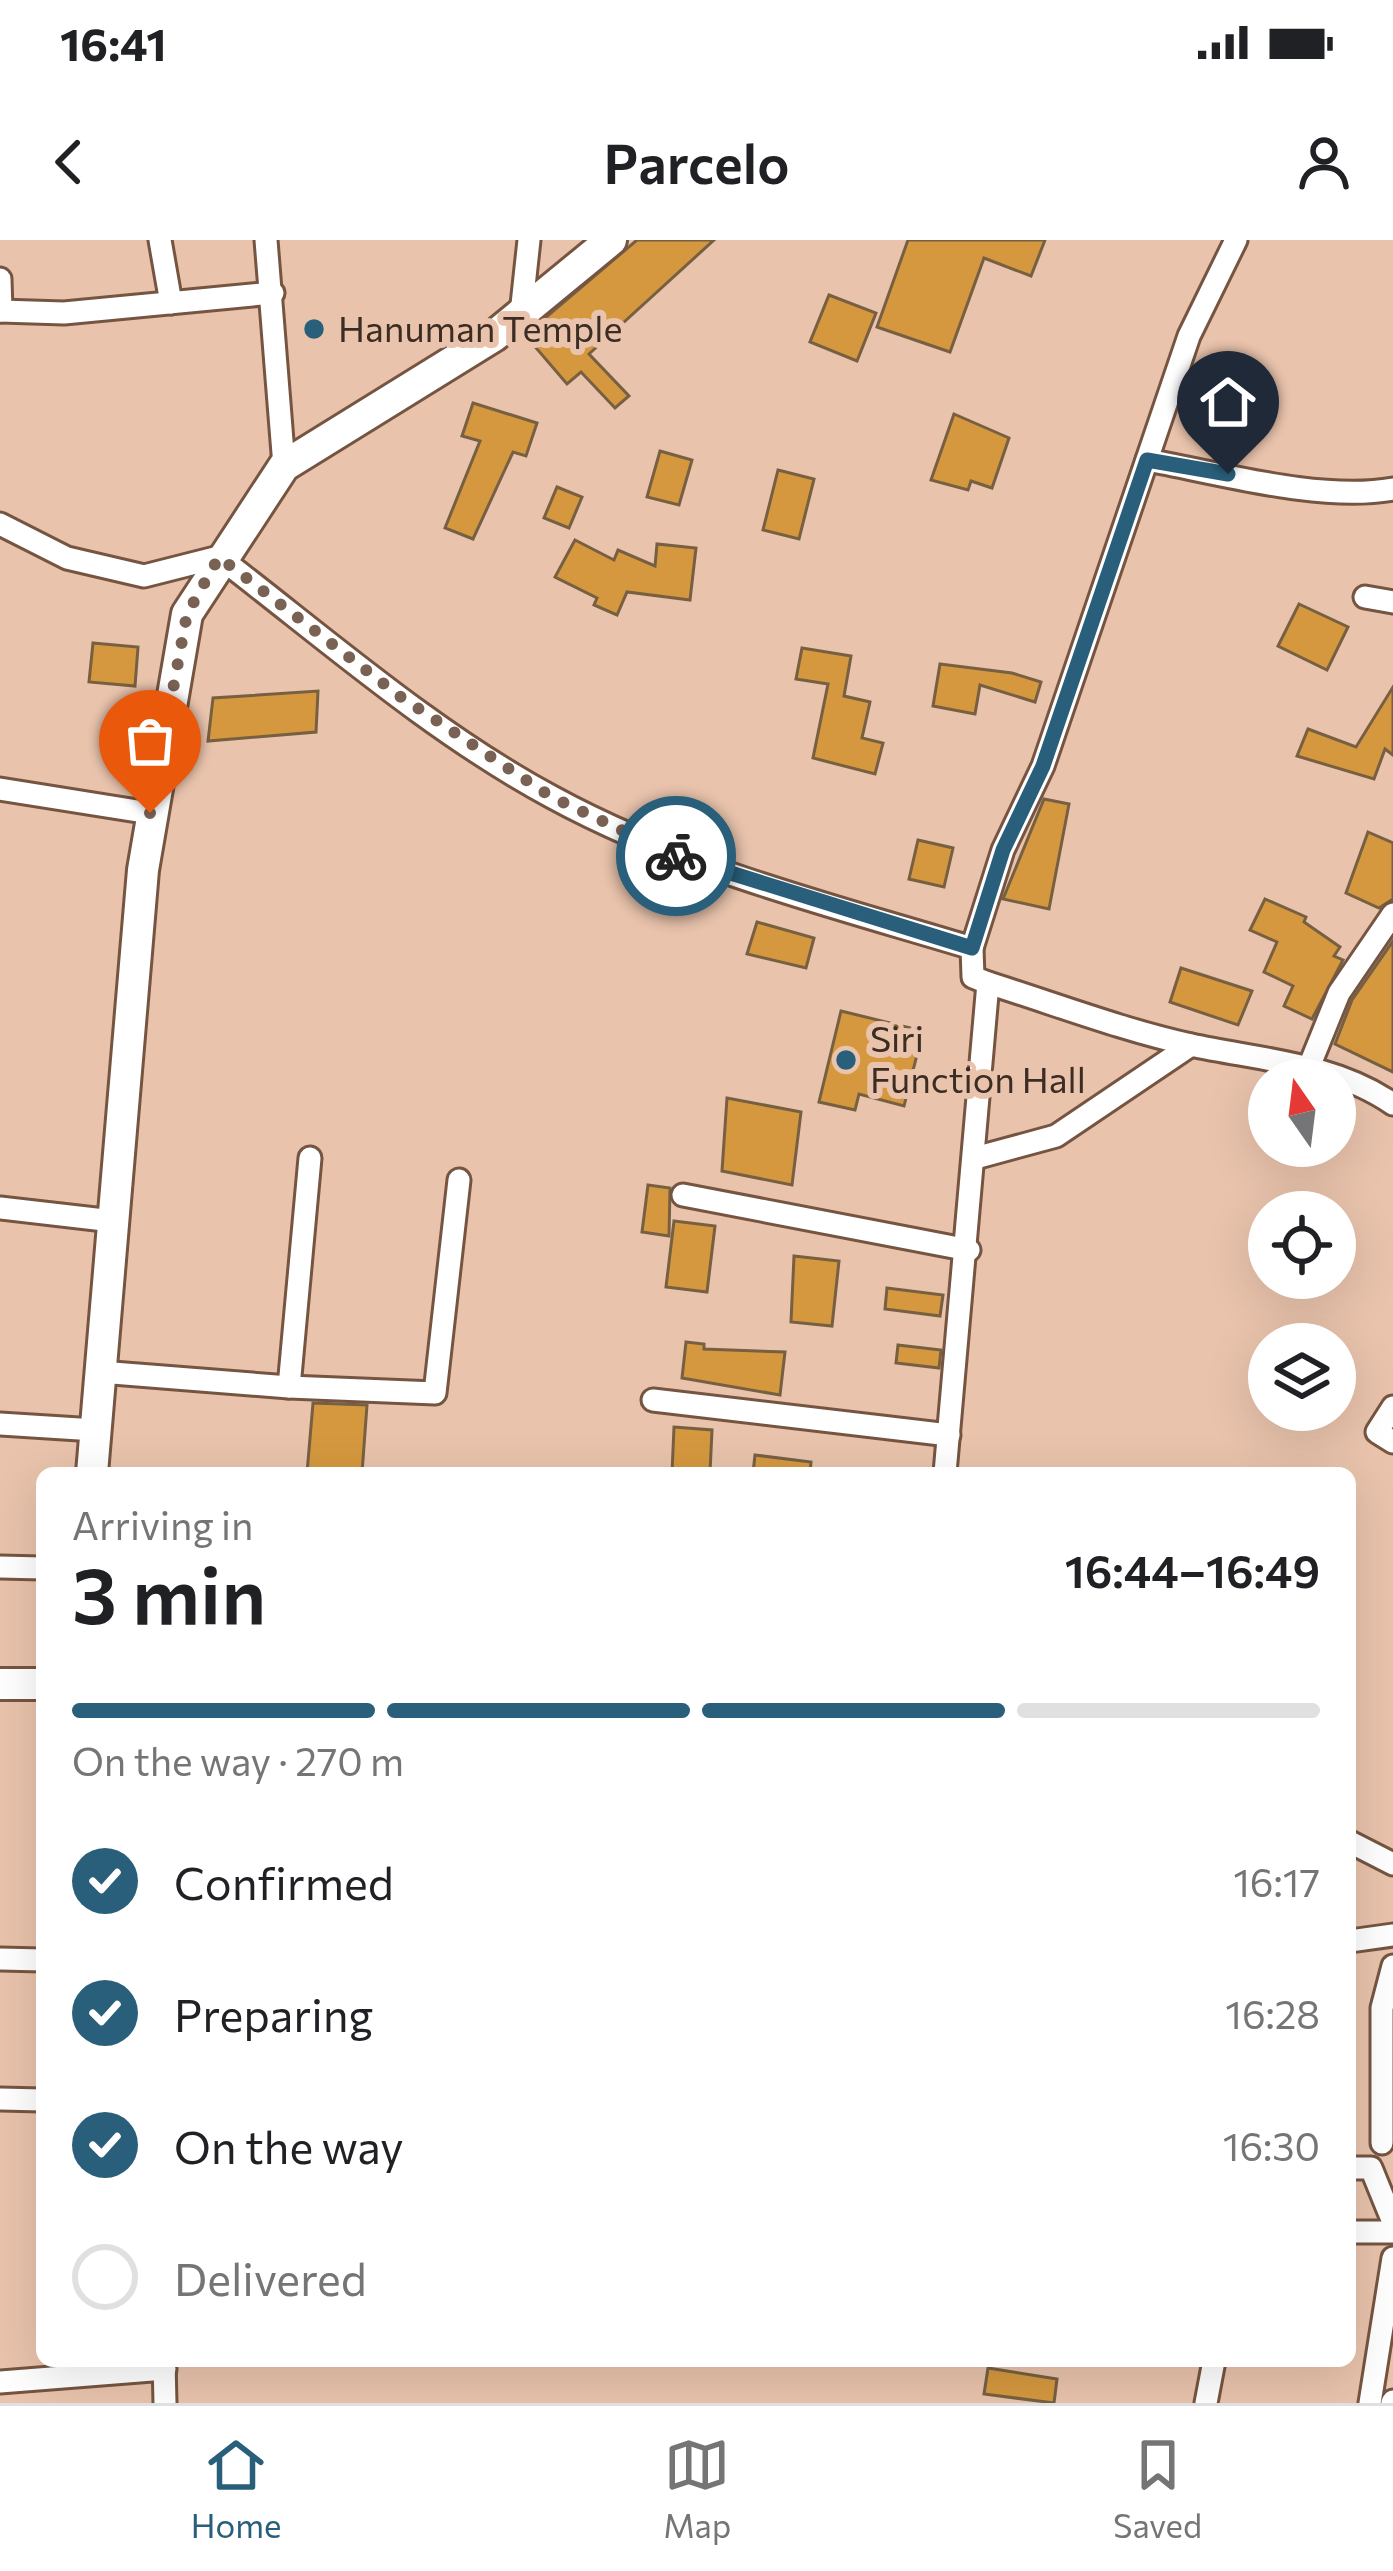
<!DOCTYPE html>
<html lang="en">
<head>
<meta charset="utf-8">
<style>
	:root { --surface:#fff; --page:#f2f2f2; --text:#202124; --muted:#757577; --line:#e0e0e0; --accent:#295f7a }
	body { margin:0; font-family:Commissioner,sans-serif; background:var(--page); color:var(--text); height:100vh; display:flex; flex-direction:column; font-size:45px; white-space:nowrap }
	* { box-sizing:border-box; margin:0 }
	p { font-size:39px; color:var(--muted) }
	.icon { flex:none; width:66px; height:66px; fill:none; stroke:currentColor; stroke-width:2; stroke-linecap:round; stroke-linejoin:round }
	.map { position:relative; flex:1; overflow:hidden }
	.panel { position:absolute; left:36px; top:1227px; width:1320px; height:900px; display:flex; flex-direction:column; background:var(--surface); border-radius:18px; box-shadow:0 12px 48px #0002 }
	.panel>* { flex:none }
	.needle { width:78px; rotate:346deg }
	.fabs { position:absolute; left:1248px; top:819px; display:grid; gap:24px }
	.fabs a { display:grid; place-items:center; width:108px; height:108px; border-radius:50%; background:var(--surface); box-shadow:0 12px 48px #0002; font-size:60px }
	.pin { position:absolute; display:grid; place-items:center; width:102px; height:102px; color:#fff; margin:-123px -51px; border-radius:50% 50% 50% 0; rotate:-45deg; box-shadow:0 0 12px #0007 }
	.pin .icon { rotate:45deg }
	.courier { position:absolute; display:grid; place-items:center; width:120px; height:120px; margin:-60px; border:9px solid #295f7a; border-radius:50%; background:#fff; color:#222; box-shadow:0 3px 15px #0007 }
	.headline em { font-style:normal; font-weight:600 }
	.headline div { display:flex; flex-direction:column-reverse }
	.headline { display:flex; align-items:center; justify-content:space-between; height:204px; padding:0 36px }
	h1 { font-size:78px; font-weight:600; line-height:90px }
	.bar { display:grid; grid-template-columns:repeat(4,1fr); gap:18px 12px; align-content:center; height:144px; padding:0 36px }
	.bar i { height:15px; border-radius:9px; background:var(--line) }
	.bar .on { background:var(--accent) }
	.bar p { grid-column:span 4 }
	ol { padding:0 36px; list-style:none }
	li { display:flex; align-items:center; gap:36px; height:132px }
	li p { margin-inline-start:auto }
	li .icon { padding:12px; border-radius:50%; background:var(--accent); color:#fff; stroke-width:4 }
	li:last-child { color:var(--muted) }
	li i { width:66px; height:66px; border:6px solid var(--line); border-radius:50% }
	.status { display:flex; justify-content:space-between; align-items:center; height:84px; padding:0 60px; background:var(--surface); direction:ltr }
	.status svg { height:33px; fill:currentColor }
	header { display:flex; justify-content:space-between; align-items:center; height:156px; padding:0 36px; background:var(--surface); font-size:54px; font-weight:600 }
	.menu { display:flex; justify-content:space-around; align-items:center; height:168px; border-top:3px solid var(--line); background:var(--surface); font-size:33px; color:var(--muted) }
	.menu a { display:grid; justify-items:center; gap:6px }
	.menu .on { color:var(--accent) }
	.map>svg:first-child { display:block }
</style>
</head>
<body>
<div class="status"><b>16:41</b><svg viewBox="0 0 49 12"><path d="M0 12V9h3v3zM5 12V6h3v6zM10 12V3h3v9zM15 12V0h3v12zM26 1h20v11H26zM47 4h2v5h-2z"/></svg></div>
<header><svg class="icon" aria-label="back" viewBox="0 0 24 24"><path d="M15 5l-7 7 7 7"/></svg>Parcelo<svg class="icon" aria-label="person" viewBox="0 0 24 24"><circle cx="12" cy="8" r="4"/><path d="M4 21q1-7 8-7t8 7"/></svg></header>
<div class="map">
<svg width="1393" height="2163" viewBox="0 0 1393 2163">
	<rect width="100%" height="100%" fill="#e9c3ac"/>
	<g fill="#d5983f" stroke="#776042" stroke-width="3">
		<path d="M 637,0 L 714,0 L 589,114 L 629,156 L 615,168 L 581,132 L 567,144 L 525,95 Z"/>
		<path d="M 908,0 L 1045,0 L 1031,36 L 984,18 L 950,112 L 877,87 Z"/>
		<path d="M 829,55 L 876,73 L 857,121 L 810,102 Z"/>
		<path d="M 473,163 L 537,183 L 526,216 L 513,212 L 473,299 L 445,288 L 480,201 L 462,196 Z"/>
		<path d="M 954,174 L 1009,198 L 992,248 L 971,241 L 968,250 L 931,240 Z"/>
		<path d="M 660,211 L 692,220 L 679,265 L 647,257 Z"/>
		<path d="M 778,230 L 814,239 L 799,299 L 763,290 Z"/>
		<path d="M 557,247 L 582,257 L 569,288 L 544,278 Z"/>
		<path d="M 575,300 L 614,320 L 618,310 L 655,326 L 657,304 L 696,308 L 690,360 L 627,352 L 617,375 L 594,365 L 597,358 L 555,337 Z"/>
		<path d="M 1299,364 L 1348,387 L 1327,430 L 1278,406 Z"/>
		<path d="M 93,403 L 138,407 L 135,446 L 89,442 Z"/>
		<path d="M 802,408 L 851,416 L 844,456 L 870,462 L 862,498 L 883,503 L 875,534 L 813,518 L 828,444 L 796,439 Z"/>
		<path d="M 940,424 L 1012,433 L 1041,442 L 1035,462 L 980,445 L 975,474 L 933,466 Z"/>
		<path d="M 1393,447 L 1393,515 L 1385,509 L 1374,539 L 1297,516 L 1308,489 L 1356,507 Z"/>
		<path d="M 318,451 L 316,492 L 208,501 L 213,458 Z"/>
		<path d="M 1044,559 L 1069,564 L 1049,669 L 1003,659 Z"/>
		<path d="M 1368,592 L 1393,603 L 1393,659 L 1379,668 L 1346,653 Z"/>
		<path d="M 918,600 L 953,608 L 944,647 L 909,639 Z"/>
		<path d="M 1265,659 L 1306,677 L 1304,682 L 1340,707 L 1334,716 L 1343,720 L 1312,779 L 1284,766 L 1293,746 L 1264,732 L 1277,702 L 1250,690 Z"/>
		<path d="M 757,682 L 814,698 L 806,728 L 747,714 Z"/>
		<path d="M 1393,701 L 1393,832 L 1335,804 L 1352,760 Z"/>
		<path d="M 1181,728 L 1252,751 L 1238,785 L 1170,762 Z"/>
		<path d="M 841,771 L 923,791 L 904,866 L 859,854 L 855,870 L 819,862 Z"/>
		<path d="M 727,858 L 801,872 L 792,945 L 722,931 Z"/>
		<path d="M 648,945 L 670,948 L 669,996 L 642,992 Z"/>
		<path d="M 674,981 L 715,986 L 707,1052 L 666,1047 Z"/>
		<path d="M 794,1016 L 839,1021 L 832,1086 L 791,1082 Z"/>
		<path d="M 887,1048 L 943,1055 L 940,1076 L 885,1069 Z"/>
		<path d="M 686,1102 L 704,1104 L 704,1109 L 785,1112 L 780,1155 L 682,1138 Z"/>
		<path d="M 898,1105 L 941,1110 L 939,1128 L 896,1123 Z"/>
		<path d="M 313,1163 L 367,1165 L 362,1233 L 307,1233 Z"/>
		<path d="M 674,1187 L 712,1190 L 710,1233 L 672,1233 Z"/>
		<path d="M 755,1215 L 811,1222 L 810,1233 L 753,1233 Z"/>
		<path d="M 988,2128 L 1057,2139 L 1054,2163 L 984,2154 Z"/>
	</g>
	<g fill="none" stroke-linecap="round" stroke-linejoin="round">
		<defs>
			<g id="street">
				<path d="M 160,0 L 171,63"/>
				<path d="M 266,0 L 284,226"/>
				<path d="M 0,39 L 1,71"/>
				<path d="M 0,71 L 64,73 L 273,53"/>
				<path d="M 521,74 L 529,0"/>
				<path d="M 1147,220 C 1219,233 1321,262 1393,249"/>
				<path d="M 0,284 L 67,318 L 144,336 L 219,317 C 326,399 433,493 552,557 C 684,629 830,665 972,708 L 973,737 L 988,743 C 1055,764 1123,790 1191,805 C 1261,820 1333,823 1393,864"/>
				<path d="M 1365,357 L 1393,362"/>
				<path d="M 0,549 L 150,573"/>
				<path d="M 972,708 L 1003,610 L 1043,526 L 1189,96 L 1236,0"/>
				<path d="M 1309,827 L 1339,753 L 1393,674"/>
				<path d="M 975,918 L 1056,896 L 1191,805"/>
				<path d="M 683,955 L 969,1010"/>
				<path d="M 0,968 L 113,981"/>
				<path d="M 100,1132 L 289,1147 L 310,918"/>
				<path d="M 289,1147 L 435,1153 L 459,940"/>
				<path d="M 653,1160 L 949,1195"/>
				<path d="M 1393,1167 L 1377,1192 L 1393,1202"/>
				<path d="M 0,1184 L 95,1190"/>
				<path d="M 945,1233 L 988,743"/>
				<path d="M 0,1327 L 42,1328"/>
				<path d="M 1350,1602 L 1393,1624"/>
				<path d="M 1350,1701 L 1393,1695"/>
				<path d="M 0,1719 L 42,1720"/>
				<path d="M 0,1859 L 42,1860"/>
				<path d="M 1382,1903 L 1382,1768 L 1393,1726"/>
				<path d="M 1350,1928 L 1371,1928 L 1393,1982"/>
				<path d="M 1350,1992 L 1393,1992"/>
				<path d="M 164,2121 L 165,2163"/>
				<path d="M 0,2142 L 165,2129"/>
				<path d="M 1206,2163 L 1214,2121"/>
				<path d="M 1370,2163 L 1393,2018"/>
				<path d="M 1392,2163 L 1393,2161"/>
			</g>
			<g id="secondary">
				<path d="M 92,1233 L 143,630 L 187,374 L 284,226 L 494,96 L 611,0"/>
				<path d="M 0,1444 L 42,1444"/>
			</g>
		</defs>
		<use href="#street" stroke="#755541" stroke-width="27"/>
		<use href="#secondary" stroke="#755541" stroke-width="36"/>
		<use href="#street" stroke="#fff" stroke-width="21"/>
		<use href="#secondary" stroke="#fff" stroke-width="30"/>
	</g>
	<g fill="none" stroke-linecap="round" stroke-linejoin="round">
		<path stroke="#796254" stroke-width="12" stroke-dasharray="0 21.6" d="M 150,573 L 187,374 L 219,317 L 401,457 L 550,556 L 676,616"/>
		<path stroke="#295f7a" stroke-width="15" d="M 676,616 L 972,708 L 1003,610 L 1043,526 L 1147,220 L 1228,234"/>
	</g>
	<g fill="#295f7a" stroke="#e9c3ac" stroke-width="4.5">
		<circle cx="314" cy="89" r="12"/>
		<circle cx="846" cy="820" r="12"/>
	</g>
	<g text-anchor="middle" stroke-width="12" stroke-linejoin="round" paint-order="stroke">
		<g font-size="36" fill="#3c2d24" stroke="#e9c3ac" text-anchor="start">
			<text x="338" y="102">Hanuman Temple</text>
			<text x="870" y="812">Siri<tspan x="870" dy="41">Function Hall</tspan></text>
		</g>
	</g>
</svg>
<div class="fabs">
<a><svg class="needle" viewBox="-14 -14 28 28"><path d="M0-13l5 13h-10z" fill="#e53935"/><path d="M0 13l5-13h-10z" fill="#757577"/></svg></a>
<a><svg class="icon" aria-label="locate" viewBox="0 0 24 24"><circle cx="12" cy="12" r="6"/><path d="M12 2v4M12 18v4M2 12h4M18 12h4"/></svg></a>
<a><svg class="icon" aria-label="layers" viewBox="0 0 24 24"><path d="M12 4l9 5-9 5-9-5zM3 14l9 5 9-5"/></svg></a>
</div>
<div class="pin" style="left:150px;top:573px;background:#ea580c"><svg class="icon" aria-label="bag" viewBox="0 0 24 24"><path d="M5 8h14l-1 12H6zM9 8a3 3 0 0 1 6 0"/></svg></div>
<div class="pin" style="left:1228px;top:234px;background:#1f2937"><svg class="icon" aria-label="home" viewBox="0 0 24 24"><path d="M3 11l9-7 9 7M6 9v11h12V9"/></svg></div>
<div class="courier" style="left:676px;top:616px"><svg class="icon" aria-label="bike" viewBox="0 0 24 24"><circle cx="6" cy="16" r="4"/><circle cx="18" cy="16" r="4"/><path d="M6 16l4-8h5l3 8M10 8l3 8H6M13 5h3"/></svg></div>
<section class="panel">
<div class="headline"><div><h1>3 min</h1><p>Arriving in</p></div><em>16:44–16:49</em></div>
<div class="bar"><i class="on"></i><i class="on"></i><i class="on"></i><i></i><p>On the way · 270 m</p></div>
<ol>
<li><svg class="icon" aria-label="check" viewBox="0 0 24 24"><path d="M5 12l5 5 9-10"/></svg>Confirmed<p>16:17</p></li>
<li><svg class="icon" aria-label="check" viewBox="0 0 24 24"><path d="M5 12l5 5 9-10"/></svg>Preparing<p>16:28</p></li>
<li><svg class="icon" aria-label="check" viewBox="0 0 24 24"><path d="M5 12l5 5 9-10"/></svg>On the way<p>16:30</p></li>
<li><i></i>Delivered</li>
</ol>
</section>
</div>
<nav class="menu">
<a class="on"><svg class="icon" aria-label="home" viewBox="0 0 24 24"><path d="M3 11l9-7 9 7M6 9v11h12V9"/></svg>Home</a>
<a><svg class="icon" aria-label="map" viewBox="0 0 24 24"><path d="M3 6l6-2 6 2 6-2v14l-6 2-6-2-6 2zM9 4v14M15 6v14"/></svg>Map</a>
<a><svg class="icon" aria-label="saved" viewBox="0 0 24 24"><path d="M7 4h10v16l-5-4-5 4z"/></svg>Saved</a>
</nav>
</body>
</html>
